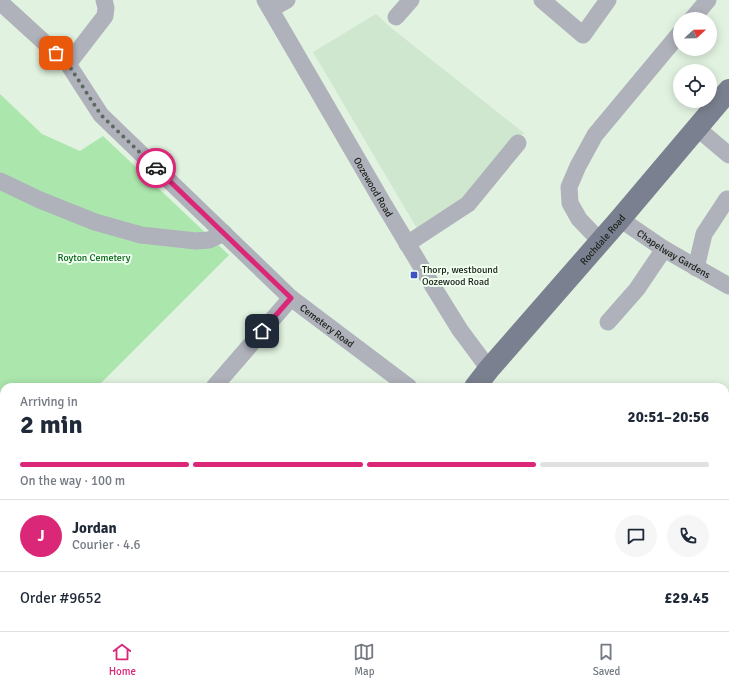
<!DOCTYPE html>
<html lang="en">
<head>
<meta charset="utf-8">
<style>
	:root { --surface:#fff; --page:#f6f6f7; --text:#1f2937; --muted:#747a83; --line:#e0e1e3; --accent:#db2777 }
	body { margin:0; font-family:Signika,sans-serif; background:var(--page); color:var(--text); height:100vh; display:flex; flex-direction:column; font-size:15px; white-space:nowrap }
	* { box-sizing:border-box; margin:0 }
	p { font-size:13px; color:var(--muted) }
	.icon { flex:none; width:22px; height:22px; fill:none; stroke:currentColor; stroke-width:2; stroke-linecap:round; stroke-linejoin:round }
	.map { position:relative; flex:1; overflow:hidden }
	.sheet { position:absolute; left:0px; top:383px; width:729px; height:248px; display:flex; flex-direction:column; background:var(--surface); border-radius:12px 12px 0 0; box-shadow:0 2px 10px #0003 }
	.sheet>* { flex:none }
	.needle { width:26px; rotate:68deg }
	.buttons { position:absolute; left:673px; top:12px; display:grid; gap:8px }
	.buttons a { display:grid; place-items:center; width:44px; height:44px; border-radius:50%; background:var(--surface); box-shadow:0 2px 10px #0003; font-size:20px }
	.pin { position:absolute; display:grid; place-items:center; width:34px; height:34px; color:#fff; margin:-17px; border-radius:8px; box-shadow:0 2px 6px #0006 }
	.courier { position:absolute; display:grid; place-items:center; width:40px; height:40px; margin:-20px; border:3px solid #db2777; border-radius:50%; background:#fff; color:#222; box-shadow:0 1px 5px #0007 }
	.headline em { font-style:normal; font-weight:800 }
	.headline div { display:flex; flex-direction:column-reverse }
	.headline { display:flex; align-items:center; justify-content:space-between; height:68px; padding:0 20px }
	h1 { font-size:26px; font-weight:800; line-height:30px }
	.bar { display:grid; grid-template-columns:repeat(4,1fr); gap:6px 4px; align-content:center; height:48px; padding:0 20px }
	.bar i { height:5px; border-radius:3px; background:var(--line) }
	.bar .on { background:var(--accent) }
	.bar p { grid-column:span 4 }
	.line { display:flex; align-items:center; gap:10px; padding:0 20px; border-top:1px solid var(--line) }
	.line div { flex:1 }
	.round { display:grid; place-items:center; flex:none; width:42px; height:42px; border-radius:21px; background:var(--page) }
	.tabs { display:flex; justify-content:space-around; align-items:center; height:56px; border-top:1px solid var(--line); background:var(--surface); font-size:11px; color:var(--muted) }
	.tabs a { display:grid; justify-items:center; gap:2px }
	.tabs .on { color:var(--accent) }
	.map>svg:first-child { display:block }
</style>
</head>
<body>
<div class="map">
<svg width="729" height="631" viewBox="0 0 729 631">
	<rect width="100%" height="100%" fill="#e1f2e0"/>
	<path fill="#cfe6cf" d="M 376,14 L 390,27 L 524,133 L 470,195 L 419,232 L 313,52 Z"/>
	<g fill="#abe6ad">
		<path d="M 0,94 L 42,134 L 80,151 L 103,136 L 229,255 L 97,387 L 4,387 L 4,399 L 0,396 Z"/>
		<path d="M 368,627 L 506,627 L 505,631 L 364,631 Z"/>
	</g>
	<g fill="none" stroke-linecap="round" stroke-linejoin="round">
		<g stroke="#afb1bb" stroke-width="17">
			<path id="s1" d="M 265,0 L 383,203 L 434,288 L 460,330 L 489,369"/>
			<path d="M 542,0 L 583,35 L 608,0"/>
			<path id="s2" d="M 0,2 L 68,64 L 101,115 L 291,298 L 409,387"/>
			<path d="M 271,9 L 287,0"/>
			<path d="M 396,17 L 411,0"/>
			<path d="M 692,19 L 708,0"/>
			<path d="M 68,64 L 105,16 L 106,8 L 104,0"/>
			<path d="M 697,128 L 729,155"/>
			<path d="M 0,181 L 40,200 L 95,222 L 141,235 L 196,241 L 209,240 L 224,233"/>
			<path id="s3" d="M 620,219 L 664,249 L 729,286"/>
			<path d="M 600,241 L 579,219 L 570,203 L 569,187 L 578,166 L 595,135 L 680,33"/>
			<path d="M 407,244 L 468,204 L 518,143"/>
			<path d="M 696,268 L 704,234 L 727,199"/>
			<path d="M 608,322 L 637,289 L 664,249"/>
			<path d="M 214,387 L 291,298"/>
			<path d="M 0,401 L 4,404"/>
			<path d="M 725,463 L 729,466"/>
			<path d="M 725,538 L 729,542"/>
			<path d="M 725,619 L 729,623"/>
			<path d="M 187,627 L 192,631"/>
			<path d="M 93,631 L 96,627"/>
			<path d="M 353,631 L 356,627"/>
			<path d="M 569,631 L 575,627"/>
		</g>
		<g stroke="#7b8090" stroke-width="22">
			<path id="s4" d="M 475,387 L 489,369 L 620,219 L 729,90"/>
			<path d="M 268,631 L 271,627"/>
		</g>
	</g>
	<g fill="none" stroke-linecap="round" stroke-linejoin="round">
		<path stroke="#5f6a5f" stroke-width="4" stroke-dasharray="0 7.2" d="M 56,53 L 68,64 L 101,115 L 156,168"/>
		<path stroke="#db2777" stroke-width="5" d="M 156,168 L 291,298 L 262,331"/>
	</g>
	<rect fill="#4051c4" stroke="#f0fef0" stroke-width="1.5" x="410" y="271" width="8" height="8" rx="2"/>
	<g text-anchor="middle" stroke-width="4" stroke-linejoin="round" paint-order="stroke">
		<g font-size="10" fill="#192019" stroke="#f0fef0">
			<text dy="4" stroke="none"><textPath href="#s1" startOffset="216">Oozewood Road</textPath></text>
			<text dy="4" stroke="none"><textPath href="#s4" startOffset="195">Rochdale Road</textPath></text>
			<text dy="4" stroke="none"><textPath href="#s3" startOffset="64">Chapelway Gardens</textPath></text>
			<text dy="4" stroke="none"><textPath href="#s2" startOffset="462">Cemetery Road</textPath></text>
		</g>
		<g font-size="10" fill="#0a651c" stroke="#f0fef0">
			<text x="94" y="261">Royton Cemetery</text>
		</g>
		<g font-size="10" fill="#192019" stroke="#f0fef0" text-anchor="start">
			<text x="422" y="273">Thorp, westbound<tspan x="422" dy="12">Oozewood Road</tspan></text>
		</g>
	</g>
</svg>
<div class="buttons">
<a><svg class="needle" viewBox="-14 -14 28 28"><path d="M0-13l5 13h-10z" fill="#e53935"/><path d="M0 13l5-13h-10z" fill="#747a83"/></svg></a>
<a><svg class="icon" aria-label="locate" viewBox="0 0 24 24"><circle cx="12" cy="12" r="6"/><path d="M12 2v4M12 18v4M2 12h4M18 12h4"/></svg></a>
</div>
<div class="pin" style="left:56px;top:53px;background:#ea580c"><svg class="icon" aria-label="bag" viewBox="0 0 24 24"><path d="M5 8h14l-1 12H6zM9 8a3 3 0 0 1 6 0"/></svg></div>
<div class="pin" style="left:262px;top:331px;background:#1f2937"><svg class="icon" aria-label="home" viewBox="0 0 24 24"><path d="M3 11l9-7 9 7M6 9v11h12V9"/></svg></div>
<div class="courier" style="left:156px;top:168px"><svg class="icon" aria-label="car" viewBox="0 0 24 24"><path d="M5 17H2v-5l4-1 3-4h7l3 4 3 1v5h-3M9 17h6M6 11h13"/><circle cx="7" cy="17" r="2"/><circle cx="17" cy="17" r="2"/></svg></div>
<section class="sheet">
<div class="headline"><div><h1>2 min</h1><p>Arriving in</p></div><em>20:51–20:56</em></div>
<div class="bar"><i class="on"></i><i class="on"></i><i class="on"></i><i></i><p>On the way · 100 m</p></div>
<div class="line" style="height:72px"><b class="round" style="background:var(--accent);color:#fff">J</b><div><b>Jordan</b><p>Courier · 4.6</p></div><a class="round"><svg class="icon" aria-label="chat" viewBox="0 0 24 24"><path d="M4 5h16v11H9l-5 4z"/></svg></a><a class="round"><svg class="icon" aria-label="phone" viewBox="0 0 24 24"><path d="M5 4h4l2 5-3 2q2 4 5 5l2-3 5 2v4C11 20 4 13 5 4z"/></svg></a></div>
<div class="line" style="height:52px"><div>Order #9652</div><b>£29.45</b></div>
</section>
</div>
<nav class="tabs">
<a class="on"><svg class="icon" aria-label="home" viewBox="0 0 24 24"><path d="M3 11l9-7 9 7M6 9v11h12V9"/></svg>Home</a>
<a><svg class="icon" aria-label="map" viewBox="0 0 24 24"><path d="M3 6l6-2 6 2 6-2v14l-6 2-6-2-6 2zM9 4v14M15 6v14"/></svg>Map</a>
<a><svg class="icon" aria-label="saved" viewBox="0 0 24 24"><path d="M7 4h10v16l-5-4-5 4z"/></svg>Saved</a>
</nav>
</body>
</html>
